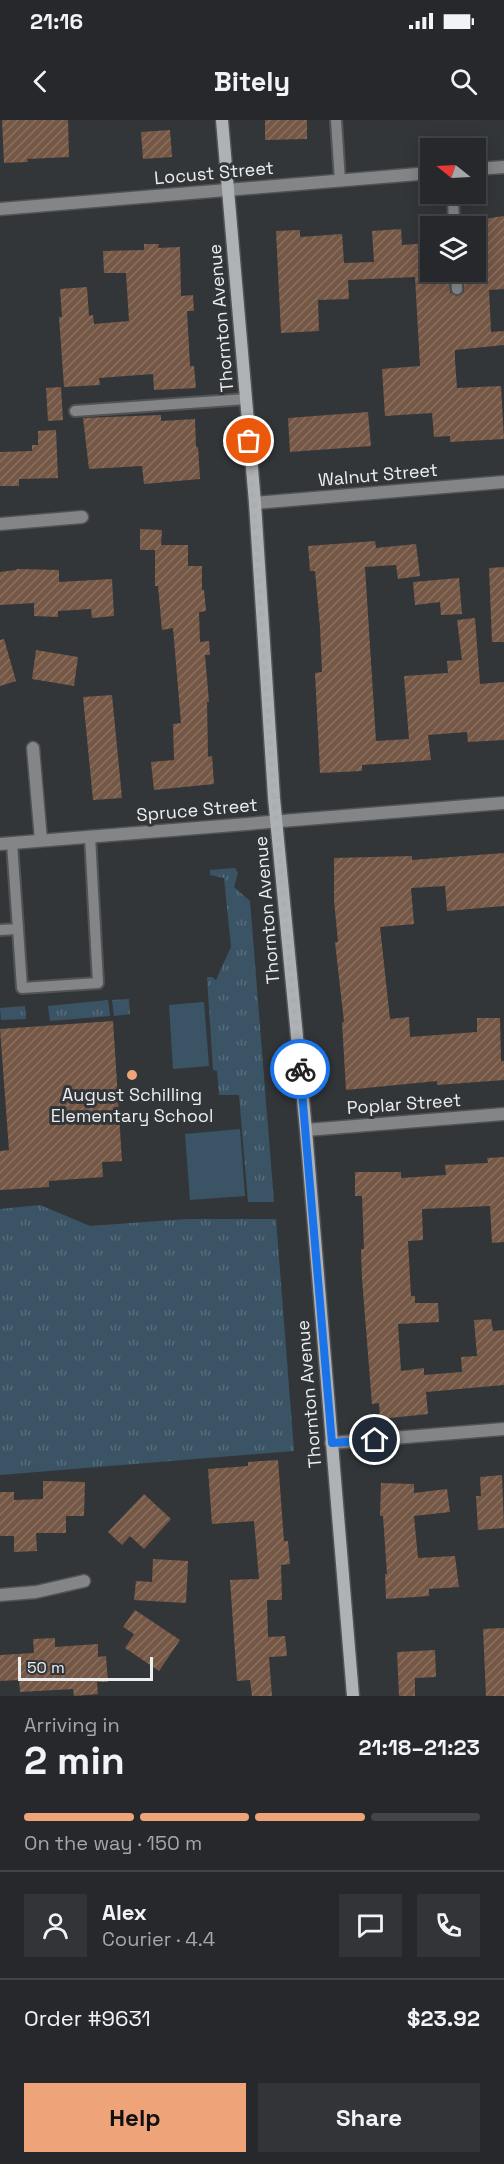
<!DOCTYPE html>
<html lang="en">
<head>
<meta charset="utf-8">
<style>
	:root { --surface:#26282b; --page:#323437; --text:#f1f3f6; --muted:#a4a6a9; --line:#424447; --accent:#efa378 }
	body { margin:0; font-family:"Space Grotesk",sans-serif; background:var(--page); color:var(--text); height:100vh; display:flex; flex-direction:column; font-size:22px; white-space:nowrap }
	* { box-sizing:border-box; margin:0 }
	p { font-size:20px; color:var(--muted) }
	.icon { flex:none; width:33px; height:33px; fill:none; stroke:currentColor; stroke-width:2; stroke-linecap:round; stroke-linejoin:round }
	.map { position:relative; height:1576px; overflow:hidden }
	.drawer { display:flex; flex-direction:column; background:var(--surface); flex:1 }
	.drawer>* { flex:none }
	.needle { width:39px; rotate:288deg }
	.fabs { position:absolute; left:420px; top:18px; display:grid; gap:12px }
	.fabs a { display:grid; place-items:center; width:66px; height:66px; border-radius:0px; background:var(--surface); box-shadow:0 3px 15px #0003,0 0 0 2px var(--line); font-size:30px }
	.scale { position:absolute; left:18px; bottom:15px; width:135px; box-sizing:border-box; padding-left:6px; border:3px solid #eceef0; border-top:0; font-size:16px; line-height:21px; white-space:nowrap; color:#eceef0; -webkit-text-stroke:4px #333639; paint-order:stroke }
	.pin { position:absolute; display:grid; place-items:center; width:51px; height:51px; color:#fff; margin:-26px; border:3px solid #fff; border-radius:50%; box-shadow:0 2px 6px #0007 }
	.courier { position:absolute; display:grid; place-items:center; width:60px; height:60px; margin:-30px; border:4px solid #1a73e8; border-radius:50%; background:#fff; color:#222; box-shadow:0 2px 8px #0007 }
	.overview em { font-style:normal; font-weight:700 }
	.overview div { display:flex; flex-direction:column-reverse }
	.overview { display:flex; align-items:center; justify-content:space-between; height:102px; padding:0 24px }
	h1 { font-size:39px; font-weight:700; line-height:45px }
	.bar { display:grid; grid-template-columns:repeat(4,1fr); gap:9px 6px; align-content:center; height:72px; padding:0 24px }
	.bar i { height:8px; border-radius:4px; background:var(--line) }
	.bar .current { background:var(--accent) }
	.bar p { grid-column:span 4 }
	.line { display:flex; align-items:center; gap:15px; padding:0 24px; border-top:2px solid var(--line) }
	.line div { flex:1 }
	.round { display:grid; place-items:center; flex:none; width:63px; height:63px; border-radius:0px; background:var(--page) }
	.button { display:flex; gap:12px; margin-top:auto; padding:12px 24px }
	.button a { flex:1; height:69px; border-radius:0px; background:var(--accent); color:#111; font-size:24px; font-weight:700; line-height:69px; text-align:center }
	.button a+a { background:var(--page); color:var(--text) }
	.status { display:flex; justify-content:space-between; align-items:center; height:42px; padding:0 30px; background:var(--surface); direction:ltr }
	.status svg { height:16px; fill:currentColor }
	header { display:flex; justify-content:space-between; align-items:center; height:78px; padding:0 24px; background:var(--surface); font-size:27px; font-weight:700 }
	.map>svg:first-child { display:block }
</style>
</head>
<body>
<div class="status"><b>21:16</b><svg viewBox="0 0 49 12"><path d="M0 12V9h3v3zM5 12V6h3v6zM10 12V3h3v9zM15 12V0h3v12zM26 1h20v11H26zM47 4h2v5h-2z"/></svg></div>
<header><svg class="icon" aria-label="back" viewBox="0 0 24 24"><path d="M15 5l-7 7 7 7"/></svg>Bitely<svg class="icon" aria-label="search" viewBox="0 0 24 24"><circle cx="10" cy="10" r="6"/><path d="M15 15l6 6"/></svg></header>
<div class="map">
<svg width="504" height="1576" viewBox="0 0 504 1576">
	<defs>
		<pattern id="grass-tufts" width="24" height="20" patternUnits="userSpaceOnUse" patternTransform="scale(1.5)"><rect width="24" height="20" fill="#3a5465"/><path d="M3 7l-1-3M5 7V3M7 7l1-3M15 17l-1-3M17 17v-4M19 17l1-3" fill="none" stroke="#576d7b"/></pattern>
		<pattern id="building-hatch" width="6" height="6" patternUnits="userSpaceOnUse" patternTransform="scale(1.5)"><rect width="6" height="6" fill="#755746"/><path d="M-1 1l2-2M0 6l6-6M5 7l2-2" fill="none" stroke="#896f61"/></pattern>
	</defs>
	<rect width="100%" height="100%" fill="#333639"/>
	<g fill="url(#grass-tufts)">
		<path d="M 235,748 L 238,753 L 234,767 L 250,781 L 274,1082 L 248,1082 L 239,975 L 219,975 L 217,951 L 213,950 L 207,857 L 212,857 L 216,860 L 231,827 L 224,758 L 210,755 L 210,750 Z"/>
		<path d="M 129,879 L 130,894 L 114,896 L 112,880 Z"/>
		<path d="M 108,880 L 110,896 L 50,901 L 48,886 Z"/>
		<path d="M 25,886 L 26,899 L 1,900 L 0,888 Z"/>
		<path d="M 40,1085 L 90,1106 L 186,1099 L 276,1099 L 294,1331 L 0,1355 L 0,1089 Z"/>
	</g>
	<g fill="#3a5465">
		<path d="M 204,882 L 209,946 L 173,949 L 169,885 Z"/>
		<path d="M 240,1009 L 245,1076 L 190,1080 L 185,1014 Z"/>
	</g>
	<g fill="url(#building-hatch)">
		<path d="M 2,0 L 68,0 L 69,37 L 27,39 L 28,42 L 4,43 Z"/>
		<path d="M 265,0 L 307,0 L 307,19 L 265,20 Z"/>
		<path d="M 170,10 L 172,37 L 143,39 L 141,12 Z"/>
		<path d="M 504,96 L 504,169 L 489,170 L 491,212 L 504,211 L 504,225 L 455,230 L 455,240 L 457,268 L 501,266 L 504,319 L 450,322 L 450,316 L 434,317 L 432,293 L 385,296 L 382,249 L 420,246 L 415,157 L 348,160 L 349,179 L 318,180 L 319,211 L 281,213 L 276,111 L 300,110 L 300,117 L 342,114 L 344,143 L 374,142 L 372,111 L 401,109 L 402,125 L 427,123 L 429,151 L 449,152 L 450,173 L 458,176 L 464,172 L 463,152 L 476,152 L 476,100 Z"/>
		<path d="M 144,124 L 159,124 L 158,128 L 180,127 L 181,176 L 193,175 L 194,191 L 187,191 L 190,246 L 194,246 L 196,268 L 154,270 L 153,254 L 99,258 L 100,265 L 64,267 L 59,197 L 62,197 L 60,169 L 87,167 L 89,196 L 93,195 L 94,204 L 129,201 L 126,153 L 104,153 L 103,131 L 144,130 Z"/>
		<path d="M 61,267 L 63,300 L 48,301 L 46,268 Z"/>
		<path d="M 368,292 L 371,326 L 290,332 L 288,298 Z"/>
		<path d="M 161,295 L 161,301 L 195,299 L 196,327 L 198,327 L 200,359 L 144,364 L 142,346 L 89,349 L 83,298 Z"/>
		<path d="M 56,310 L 58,358 L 19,359 L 19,366 L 0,366 L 0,332 L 32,331 L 32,325 L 38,325 L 38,311 Z"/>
		<path d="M 140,409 L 162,410 L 161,425 L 188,425 L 188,446 L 202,446 L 202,470 L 204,470 L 206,491 L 199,492 L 200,522 L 209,521 L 210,535 L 205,535 L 209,582 L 207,582 L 208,637 L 212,636 L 214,664 L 154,670 L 151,642 L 174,640 L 173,604 L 181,603 L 173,508 L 162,510 L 158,466 L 155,466 L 155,430 L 140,430 Z"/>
		<path d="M 375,421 L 376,428 L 416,424 L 420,456 L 398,459 L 396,445 L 365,447 L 376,621 L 409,619 L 404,556 L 448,553 L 447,541 L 462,540 L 457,500 L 475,498 L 480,564 L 504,562 L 504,620 L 468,622 L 467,612 L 428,615 L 431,640 L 362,645 L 362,651 L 320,653 L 315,553 L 322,552 L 320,507 L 315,451 L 310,451 L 308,426 Z"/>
		<path d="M 504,447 L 504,522 L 492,522 L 489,448 Z"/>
		<path d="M 17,449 L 59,450 L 59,462 L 112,459 L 114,496 L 92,498 L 91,489 L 58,491 L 58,497 L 34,496 L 34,483 L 0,485 L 0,452 L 16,450 Z"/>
		<path d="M 459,458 L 462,494 L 441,495 L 440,482 L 415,485 L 413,462 Z"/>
		<path d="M 4,519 L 16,561 L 0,566 L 0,520 Z"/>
		<path d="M 36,530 L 78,537 L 74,566 L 32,559 Z"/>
		<path d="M 112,575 L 122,678 L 93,680 L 83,577 Z"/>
		<path d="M 504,733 L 504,786 L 447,791 L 445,766 L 411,768 L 414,804 L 380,807 L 390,899 L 409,897 L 410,917 L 477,912 L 477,898 L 500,898 L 501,941 L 504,941 L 504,960 L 437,965 L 437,961 L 346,970 L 342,902 L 344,902 L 335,822 L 338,822 L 334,780 L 334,738 L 412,736 L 412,740 Z"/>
		<path d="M 113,901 L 122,1041 L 102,1042 L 103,1057 L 49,1061 L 49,1067 L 0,1070 L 0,1031 L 9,1030 L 0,909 Z"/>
		<path d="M 504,1037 L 504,1122 L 492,1123 L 490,1086 L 422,1089 L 423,1120 L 408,1121 L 411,1176 L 415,1176 L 415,1183 L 438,1183 L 439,1202 L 398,1204 L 401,1251 L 424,1248 L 424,1255 L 462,1252 L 461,1237 L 477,1236 L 474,1200 L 491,1199 L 493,1211 L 504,1210 L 504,1265 L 426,1272 L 428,1294 L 380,1299 L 379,1283 L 372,1284 L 362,1159 L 361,1129 L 364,1129 L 362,1076 L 355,1076 L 355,1052 L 401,1052 L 401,1058 L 446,1055 L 445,1045 L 488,1043 L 487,1038 Z"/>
		<path d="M 278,1340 L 284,1421 L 288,1421 L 290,1444 L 281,1445 L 282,1480 L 267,1480 L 268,1517 L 285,1516 L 287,1536 L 269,1537 L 272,1576 L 252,1576 L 250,1560 L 237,1561 L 230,1460 L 259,1459 L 254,1401 L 212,1404 L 208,1349 L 248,1346 L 248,1342 Z"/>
		<path d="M 502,1355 L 504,1408 L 478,1410 L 476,1376 L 481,1376 L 480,1357 Z"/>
		<path d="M 43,1361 L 85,1362 L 84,1396 L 66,1396 L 66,1413 L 36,1413 L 37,1431 L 14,1432 L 14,1416 L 0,1416 L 0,1372 L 14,1372 L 14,1380 L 43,1379 Z"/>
		<path d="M 381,1363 L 414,1364 L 414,1373 L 447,1369 L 450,1392 L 414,1396 L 418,1438 L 455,1436 L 459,1467 L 429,1469 L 429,1476 L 386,1479 L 385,1454 L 387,1454 L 383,1396 L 380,1396 Z"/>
		<path d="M 144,1374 L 171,1399 L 144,1429 L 130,1416 L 122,1425 L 108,1412 Z"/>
		<path d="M 153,1439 L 188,1441 L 186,1483 L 134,1480 L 136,1461 L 152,1462 Z"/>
		<path d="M 135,1490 L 180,1520 L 159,1551 L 125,1528 L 134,1514 L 123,1507 Z"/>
		<path d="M 504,1508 L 504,1576 L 486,1576 L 483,1509 Z"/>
		<path d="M 55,1518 L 55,1527 L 98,1524 L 98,1537 L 106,1536 L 108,1562 L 97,1562 L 98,1574 L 74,1576 L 73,1569 L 20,1572 L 19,1560 L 0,1561 L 0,1535 L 34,1533 L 33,1519 Z"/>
		<path d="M 435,1530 L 436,1557 L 415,1558 L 415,1576 L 399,1576 L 397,1532 Z"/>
	</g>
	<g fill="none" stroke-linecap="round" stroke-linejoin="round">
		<defs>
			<g id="lane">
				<path d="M 336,0 L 340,61"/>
				<path d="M 453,74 L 454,106"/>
				<path d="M 456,152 L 457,169"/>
				<path d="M 75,291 L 246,279"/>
				<path d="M 18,809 L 22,868 L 98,863 L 90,716"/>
				<path d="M 0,810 L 18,809 L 12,723"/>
			</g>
			<g id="street">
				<path d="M 476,49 L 504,47"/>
				<path d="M 0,89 L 430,53"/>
				<path d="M 255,383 L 504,362"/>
				<path d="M 0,404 L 82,397"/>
				<path d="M 33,628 L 41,720"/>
				<path d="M 0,724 L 504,683"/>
				<path d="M 306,1010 L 504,994"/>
				<path d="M 331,1323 L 504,1309"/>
				<path d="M 0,1475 L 36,1472 L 84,1461"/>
			</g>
			<path id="secondary" d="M 222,0 L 255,383 L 274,678 L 306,1010 L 353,1576"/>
		</defs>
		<use href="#lane" stroke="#515356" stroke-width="14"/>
		<use href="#street" stroke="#515356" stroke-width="15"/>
		<use href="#secondary" stroke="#515356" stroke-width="15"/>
		<use href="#lane" stroke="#838587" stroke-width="10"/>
		<use href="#street" stroke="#838587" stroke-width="12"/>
		<use href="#secondary" stroke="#afb2b4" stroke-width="12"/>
	</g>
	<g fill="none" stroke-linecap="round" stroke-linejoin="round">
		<path stroke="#abaeb0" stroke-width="6" stroke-dasharray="0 10.8" d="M 249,321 L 274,678 L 300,949"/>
		<path stroke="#1a73e8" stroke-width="8" d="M 300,949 L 332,1323 L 375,1320"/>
	</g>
	<circle fill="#efa378" stroke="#333639" stroke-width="2" cx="132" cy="955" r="6"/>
	<g text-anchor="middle" stroke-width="6" stroke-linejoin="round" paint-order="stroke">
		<g font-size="18" fill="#eceef0" stroke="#333639">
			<text transform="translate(214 53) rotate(-5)" y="6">Locust Street</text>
			<text transform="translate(221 198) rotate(-95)" y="6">Thornton Avenue</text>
			<text transform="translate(378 355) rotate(-5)" y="6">Walnut Street</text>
			<text transform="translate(197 690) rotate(-5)" y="6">Spruce Street</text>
			<text transform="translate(267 790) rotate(-95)" y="6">Thornton Avenue</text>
			<text transform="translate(404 984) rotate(-4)" y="6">Poplar Street</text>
			<text transform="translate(309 1274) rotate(-95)" y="6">Thornton Avenue</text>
		</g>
		<g font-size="18" fill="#eceef0" stroke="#333639">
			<text x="132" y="981">August Schilling<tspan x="132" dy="21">Elementary School</tspan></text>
		</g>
	</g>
</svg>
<div class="fabs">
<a><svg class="needle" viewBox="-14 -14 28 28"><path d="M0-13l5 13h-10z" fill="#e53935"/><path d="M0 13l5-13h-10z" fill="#a4a6a9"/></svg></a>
<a><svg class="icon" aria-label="layers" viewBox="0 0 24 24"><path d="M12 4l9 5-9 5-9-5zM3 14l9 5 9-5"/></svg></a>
</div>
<div class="scale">50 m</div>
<div class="pin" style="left:249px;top:321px;background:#ea580c"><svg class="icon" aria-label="bag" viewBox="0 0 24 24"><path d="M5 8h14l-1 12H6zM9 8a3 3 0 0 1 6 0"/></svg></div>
<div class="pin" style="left:375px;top:1320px;background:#1f2937"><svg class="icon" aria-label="home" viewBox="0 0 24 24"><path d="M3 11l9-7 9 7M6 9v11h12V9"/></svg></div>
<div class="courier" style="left:300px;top:949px"><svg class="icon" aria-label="bike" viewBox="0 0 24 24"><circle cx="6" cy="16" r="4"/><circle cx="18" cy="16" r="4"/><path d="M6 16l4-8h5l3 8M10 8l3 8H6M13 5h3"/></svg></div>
</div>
<section class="drawer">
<div class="overview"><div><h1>2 min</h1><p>Arriving in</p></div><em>21:18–21:23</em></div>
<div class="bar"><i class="current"></i><i class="current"></i><i class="current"></i><i></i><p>On the way · 150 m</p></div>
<div class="line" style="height:108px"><a class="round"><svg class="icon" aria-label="person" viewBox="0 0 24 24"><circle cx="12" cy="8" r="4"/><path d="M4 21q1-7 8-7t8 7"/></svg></a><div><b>Alex</b><p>Courier · 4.4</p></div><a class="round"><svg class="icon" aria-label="chat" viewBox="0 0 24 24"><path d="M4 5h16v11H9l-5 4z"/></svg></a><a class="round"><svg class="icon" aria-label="phone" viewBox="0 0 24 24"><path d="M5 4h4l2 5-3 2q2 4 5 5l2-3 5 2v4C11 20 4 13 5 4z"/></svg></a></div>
<div class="line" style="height:78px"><div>Order #9631</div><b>$23.92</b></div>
<div class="button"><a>Help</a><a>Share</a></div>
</section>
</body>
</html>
